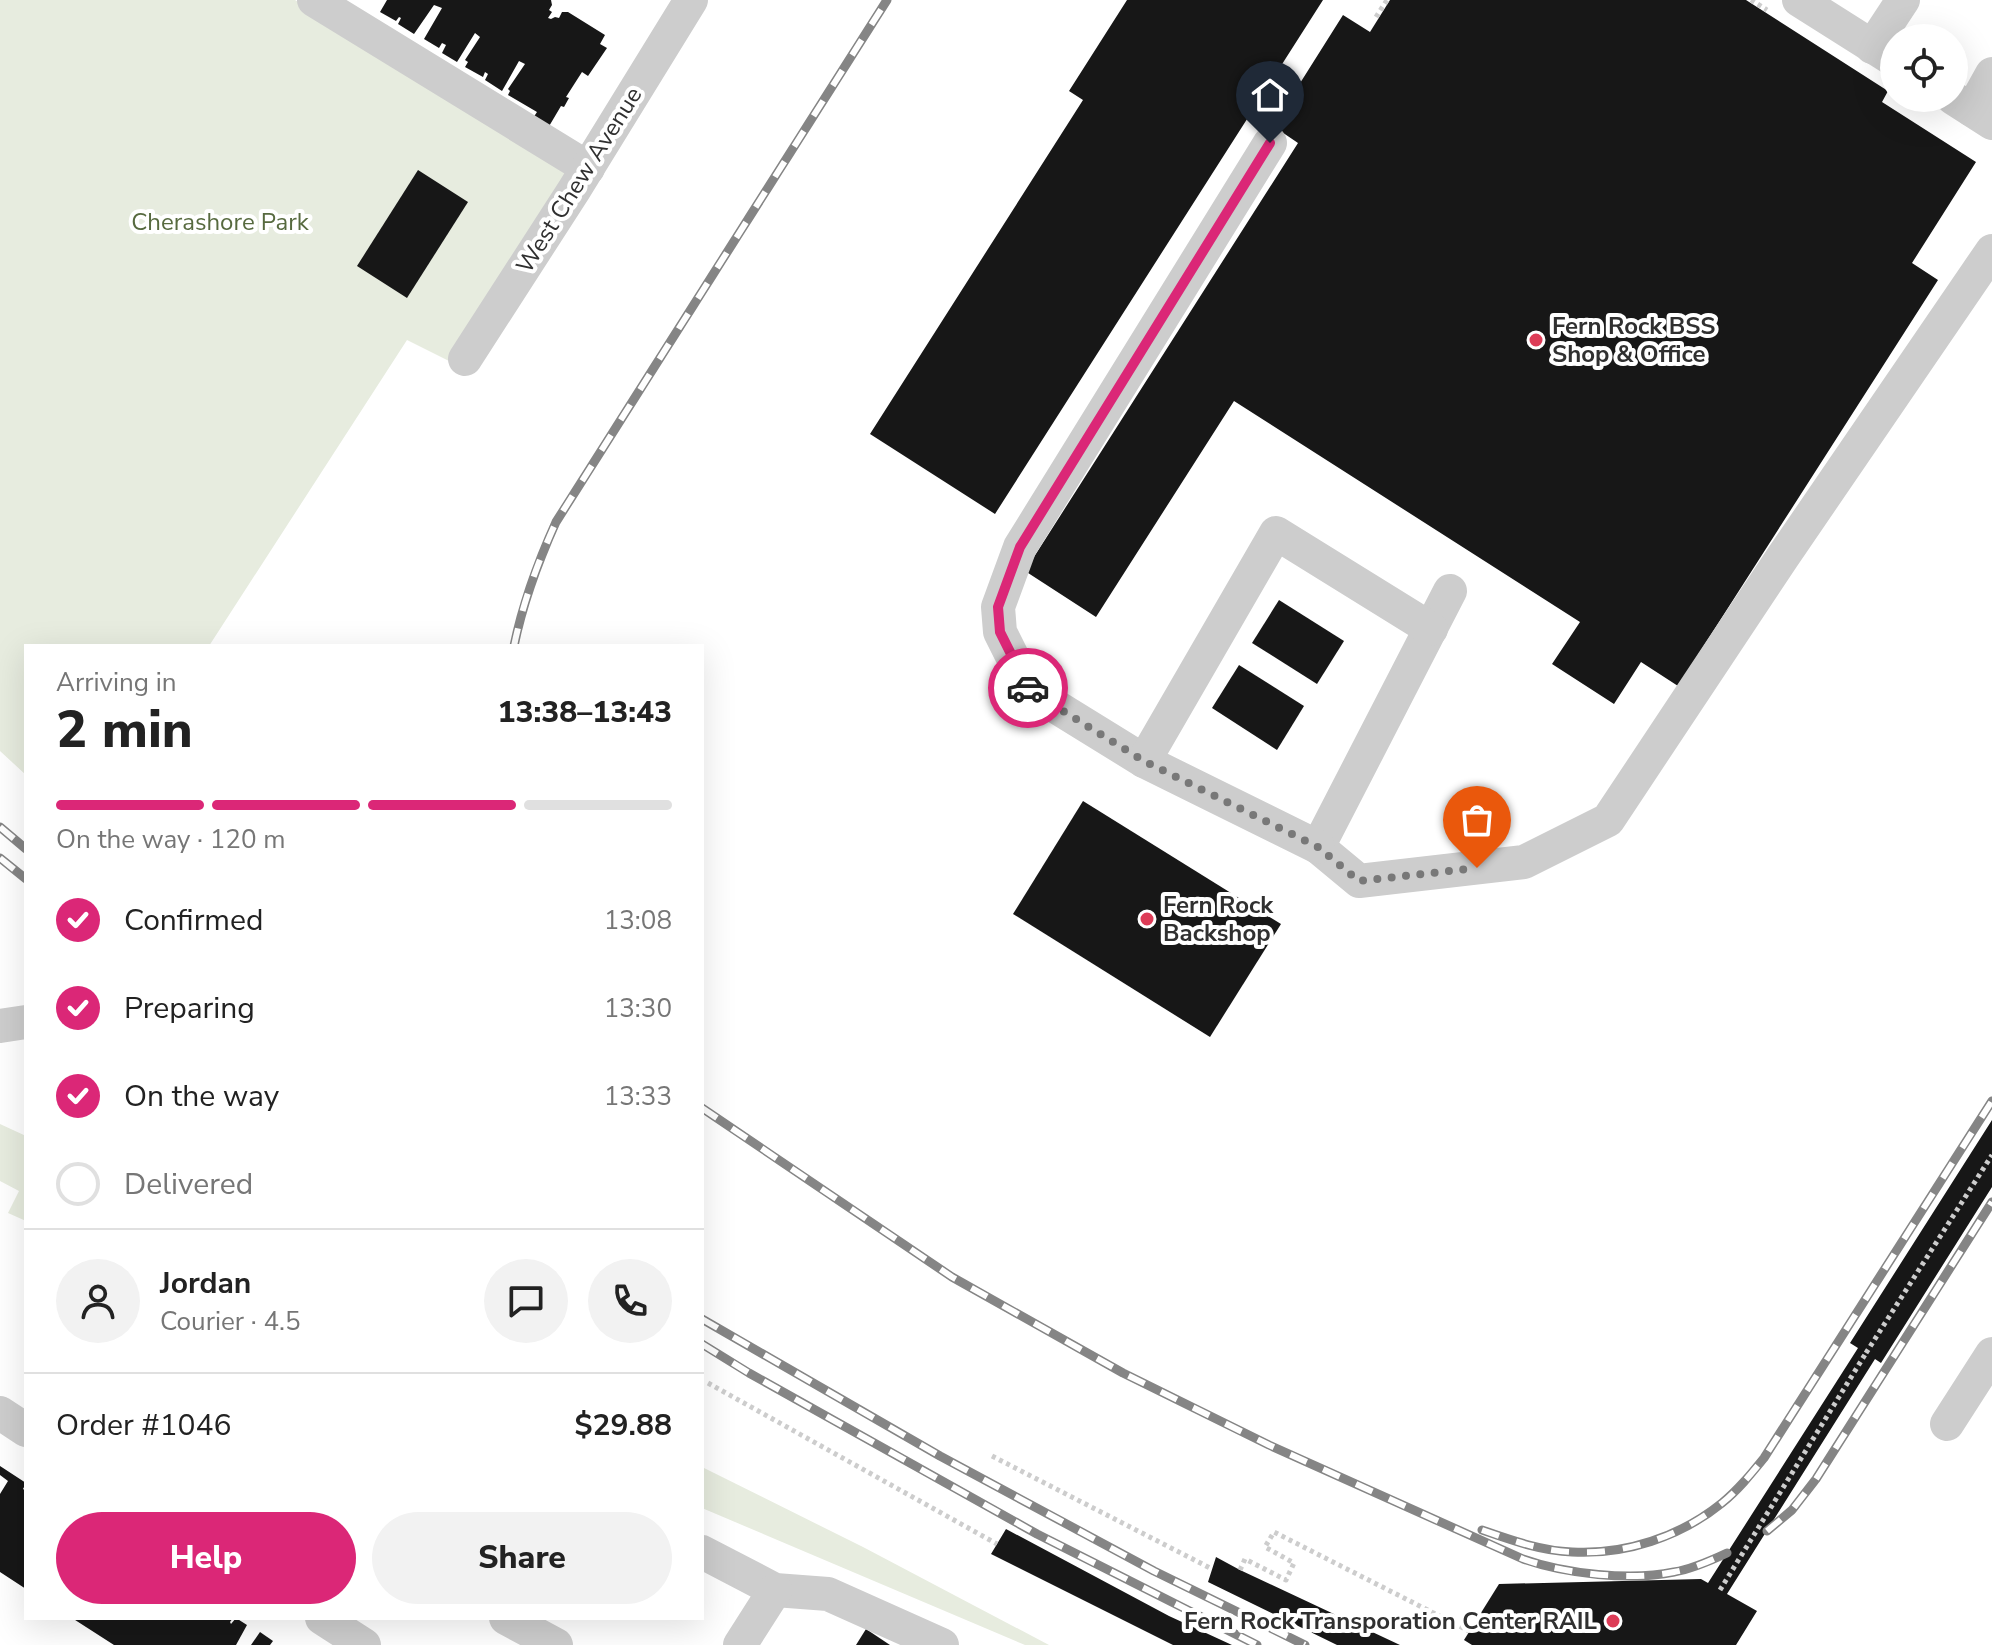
<!DOCTYPE html>
<html lang="en">
<head>
<meta charset="utf-8">
<style>
	:root { --surface:#fff; --page:#f2f2f2; --text:#222; --muted:#767676; --line:#e0e0e0; --accent:#db2777 }
	body { margin:0; font-family:"Nunito Sans",sans-serif; background:var(--page); color:var(--text); height:100vh; display:flex; flex-direction:column; font-size:30px; white-space:nowrap }
	* { box-sizing:border-box; margin:0 }
	p { font-size:26px; color:var(--muted) }
	.icon { flex:none; width:44px; height:44px; fill:none; stroke:currentColor; stroke-width:2; stroke-linecap:round; stroke-linejoin:round }
	.map { position:relative; flex:1; overflow:hidden }
	.panel { position:absolute; left:24px; top:644px; width:680px; height:976px; display:flex; flex-direction:column; background:var(--surface); border-radius:0px; box-shadow:0 8px 32px #0002 }
	.panel>* { flex:none }
	.fabs { position:absolute; left:1880px; top:24px; display:grid; gap:16px }
	.fabs a { display:grid; place-items:center; width:88px; height:88px; border-radius:50%; background:var(--surface); box-shadow:0 8px 32px #0002; font-size:40px }
	.pin { position:absolute; display:grid; place-items:center; width:68px; height:68px; color:#fff; margin:-82px -34px; border-radius:50% 50% 50% 0; rotate:-45deg; box-shadow:0 0 8px #0007 }
	.pin .icon { rotate:45deg }
	.courier { position:absolute; display:grid; place-items:center; width:80px; height:80px; margin:-40px; border:6px solid #db2777; border-radius:50%; background:#fff; color:#222; box-shadow:0 2px 10px #0007 }
	.overview em { font-style:normal; font-weight:800 }
	.overview div { display:flex; flex-direction:column-reverse }
	.overview { display:flex; align-items:center; justify-content:space-between; height:136px; padding:0 32px }
	h1 { font-size:52px; font-weight:800; line-height:60px }
	.bar { display:grid; grid-template-columns:repeat(4,1fr); gap:12px 8px; align-content:center; height:96px; padding:0 32px }
	.bar i { height:10px; border-radius:6px; background:var(--line) }
	.bar .active { background:var(--accent) }
	.bar p { grid-column:span 4 }
	.line { display:flex; align-items:center; gap:20px; padding:0 32px; border-top:2px solid var(--line) }
	.line div { flex:1 }
	.round { display:grid; place-items:center; flex:none; width:84px; height:84px; border-radius:42px; background:var(--page) }
	ol { padding:0 32px; list-style:none }
	li { display:flex; align-items:center; gap:24px; height:88px }
	li p { margin-inline-start:auto }
	li .icon { padding:8px; border-radius:50%; background:var(--accent); color:#fff; stroke-width:4 }
	li:last-child { color:var(--muted) }
	li i { width:44px; height:44px; border:4px solid var(--line); border-radius:50% }
	.cta { display:flex; gap:16px; margin-top:auto; padding:16px 32px }
	.cta a { flex:1; height:92px; border-radius:48px; background:var(--accent); color:#fff; font-size:32px; font-weight:800; line-height:92px; text-align:center }
	.cta a+a { background:var(--page); color:var(--text) }
	.map>svg:first-child { display:block }
</style>
</head>
<body>
<div class="map">
<svg width="1992" height="1645" viewBox="0 0 1992 1645">
	<rect width="100%" height="100%" fill="#fff"/>
	<g fill="#e7ecdf">
		<path d="M 0,0 L 295,0 L 572,169 L 455,364 L 407,340 L 209,646 L 26,646 L 26,775 L 0,751 Z"/>
		<path d="M 0,1124 L 26,1136 L 26,1221 L 8,1213 L 19,1191 L 0,1181 Z"/>
		<path d="M 702,1467 L 863,1547 L 1049,1645 L 1025,1645 L 702,1508 Z"/>
	</g>
	<g fill="#171717">
		<path d="M 387,0 L 551,0 L 552,5 L 549,10 L 552,12 L 548,18 L 551,19 L 555,17 L 559,18 L 562,12 L 568,12 L 605,35 L 600,44 L 607,48 L 588,76 L 582,72 L 566,97 L 569,98 L 564,107 L 561,106 L 548,128 L 533,118 L 537,112 L 508,95 L 510,91 L 508,89 L 525,64 L 519,61 L 502,91 L 485,80 L 488,74 L 485,72 L 483,77 L 465,67 L 468,62 L 465,60 L 480,37 L 475,33 L 457,62 L 442,53 L 446,45 L 442,43 L 439,48 L 424,39 L 442,8 L 434,5 L 414,34 L 398,24 L 401,18 L 399,17 L 396,21 L 380,12 Z"/>
		<path d="M 1127,0 L 1323,0 L 995,514 L 870,434 L 1083,100 L 1069,91 Z"/>
		<path d="M 1390,0 L 1746,0 L 1888,91 L 1882,102 L 1976,162 L 1912,263 L 1938,280 L 1678,686 L 1641,662 L 1614,704 L 1552,664 L 1580,622 L 1234,401 L 1096,617 L 1025,571 L 1298,143 L 1273,126 L 1343,15 L 1370,32 Z"/>
		<path d="M 418,170 L 468,202 L 407,298 L 357,266 Z"/>
		<path d="M 1279,600 L 1344,641 L 1317,684 L 1252,643 Z"/>
		<path d="M 1239,665 L 1304,706 L 1277,750 L 1212,708 Z"/>
		<path d="M 1083,801 L 1281,924 L 1210,1037 L 1013,914 Z"/>
		<path d="M 1992,1120 L 1992,1187 L 1881,1363 L 1875,1359 L 1727,1594 L 1757,1611 L 1736,1645 L 1472,1645 L 1464,1640 L 1499,1584 L 1701,1579 L 1708,1583 L 1858,1348 L 1850,1343 Z"/>
		<path d="M 0,1466 L 26,1483 L 23,1489 L 26,1491 L 26,1589 L 0,1572 L 0,1494 L 8,1481 L 0,1475 Z"/>
		<path d="M 1006,1529 L 1169,1616 L 1232,1645 L 1173,1645 L 991,1554 Z"/>
		<path d="M 1216,1557 L 1240,1570 L 1400,1645 L 1337,1645 L 1208,1582 Z"/>
		<path d="M 72,1618 L 233,1618 L 230,1622 L 231,1624 L 236,1618 L 247,1625 L 236,1645 L 114,1645 Z"/>
		<path d="M 866,1629 L 890,1645 L 856,1645 Z"/>
		<path d="M 260,1632 L 273,1641 L 270,1645 L 251,1645 Z"/>
	</g>
	<g fill="none" stroke-linecap="round" stroke-linejoin="round">
		<g stroke="#cdcdcd" stroke-width="5" stroke-dasharray="4 4" stroke-linecap="butt">
			<path d="M 1751,0 L 1767,10"/>
			<path d="M 1376,17 L 1387,0"/>
			<path d="M 1905,98 L 1921,108"/>
			<path d="M 1866,1353 L 1992,1155"/>
			<path d="M 708,1383 L 997,1544"/>
			<path d="M 992,1456 L 1212,1569"/>
			<path d="M 1240,1570 L 1245,1559 L 1286,1580 L 1294,1563 L 1265,1547 L 1274,1532 L 1469,1631"/>
		</g>
		<g stroke="#cdcdcd" stroke-width="34">
			<path d="M 314,0 L 588,168"/>
			<path d="M 1799,0 L 1894,60"/>
			<path d="M 1872,47 L 1903,0"/>
			<path d="M 1953,98 L 1992,123"/>
			<path d="M 1972,110 L 1992,74"/>
			<path d="M 465,359 L 574,190 L 691,0"/>
			<path d="M 1450,591 L 1318,847 L 1359,881 L 1524,862 L 1608,820 L 1782,558 L 1992,251"/>
			<path d="M 1144,761 L 1029,690 L 1000,632 L 998,607 L 1020,547 L 1270,143"/>
			<path d="M 1318,847 L 1144,761 L 1276,533 L 1431,629"/>
			<path d="M 0,1026 L 26,1022"/>
			<path d="M 0,1413 L 26,1430"/>
			<path d="M 1947,1424 L 1992,1354"/>
			<path d="M 702,1552 L 775,1590 L 828,1594 L 942,1645"/>
			<path d="M 322,1618 L 364,1645"/>
			<path d="M 506,1618 L 556,1645"/>
			<path d="M 740,1645 L 775,1590"/>
		</g>
		<defs>
			<g id="rail">
				<path d="M 514,646 C 523,602 538,562 556,522 L 887,0"/>
				<path d="M 0,827 L 26,849"/>
				<path d="M 0,858 L 26,879"/>
				<path d="M 702,1108 L 952,1277 L 1123,1373 L 1269,1445 L 1523,1559 C 1565,1574 1631,1581 1674,1572 C 1692,1569 1710,1561 1727,1553"/>
				<path d="M 702,1319 L 940,1456 L 1154,1571 L 1305,1645"/>
				<path d="M 702,1344 L 749,1373 L 1037,1534 L 1257,1645"/>
				<path d="M 1482,1530 C 1511,1540 1541,1551 1572,1552 C 1625,1555 1680,1537 1722,1503 C 1738,1490 1751,1474 1764,1458 L 1992,1101"/>
				<path d="M 1767,1531 L 1792,1510 L 1816,1479 L 1992,1202"/>
			</g>
		</defs>
		<use href="#rail" stroke="#858585" stroke-width="9"/>
		<use href="#rail" stroke="#fff" stroke-width="6" stroke-dasharray="18" stroke-linecap="butt"/>
		<path stroke="#cdcdcd" stroke-width="5" stroke-dasharray="4 4" stroke-linecap="butt" d="M 1720,1590 L 1866,1353"/>
	</g>
	<g fill="none" stroke-linecap="round" stroke-linejoin="round">
		<path stroke="#787878" stroke-width="8" stroke-dasharray="0 14.4" d="M 1028,688 L 1029,690 L 1144,761 L 1318,847 L 1359,881 L 1477,868"/>
		<path stroke="#db2777" stroke-width="10" d="M 1028,688 L 1000,632 L 998,607 L 1020,547 L 1270,143"/>
	</g>
	<g fill="#dd3c57" stroke="#fff" stroke-width="3">
		<circle cx="1536" cy="340" r="8"/>
		<circle cx="1147" cy="919" r="8"/>
		<circle cx="1613" cy="1621" r="8"/>
	</g>
	<g text-anchor="middle" stroke-width="8" stroke-linejoin="round" paint-order="stroke">
		<g font-size="24" fill="#303030" stroke="#fff">
			<text transform="translate(579 180) rotate(-58)" y="8">West Chew Avenue</text>
		</g>
		<g font-size="24" fill="#576a3f" stroke="#fff">
			<text x="220" y="230">Cherashore Park</text>
		</g>
		<g font-size="24" font-weight="bold" fill="#303030" stroke="#fff" text-anchor="start">
			<text x="1552" y="334">Fern Rock BSS<tspan x="1552" dy="28">Shop &amp; Office</tspan></text>
			<text x="1163" y="913">Fern Rock<tspan x="1163" dy="28">Backshop</tspan></text>
			<text x="1597" y="1629" text-anchor="end">Fern Rock Transporation Center RAIL</text>
		</g>
	</g>
</svg>
<div class="fabs">
<a><svg class="icon" aria-label="locate" viewBox="0 0 24 24"><circle cx="12" cy="12" r="6"/><path d="M12 2v4M12 18v4M2 12h4M18 12h4"/></svg></a>
</div>
<div class="pin" style="left:1477px;top:868px;background:#ea580c"><svg class="icon" aria-label="bag" viewBox="0 0 24 24"><path d="M5 8h14l-1 12H6zM9 8a3 3 0 0 1 6 0"/></svg></div>
<div class="pin" style="left:1270px;top:143px;background:#1f2937"><svg class="icon" aria-label="home" viewBox="0 0 24 24"><path d="M3 11l9-7 9 7M6 9v11h12V9"/></svg></div>
<div class="courier" style="left:1028px;top:688px"><svg class="icon" aria-label="car" viewBox="0 0 24 24"><path d="M5 17H2v-5l4-1 3-4h7l3 4 3 1v5h-3M9 17h6M6 11h13"/><circle cx="7" cy="17" r="2"/><circle cx="17" cy="17" r="2"/></svg></div>
<section class="panel">
<div class="overview"><div><h1>2 min</h1><p>Arriving in</p></div><em>13:38–13:43</em></div>
<div class="bar"><i class="active"></i><i class="active"></i><i class="active"></i><i></i><p>On the way · 120 m</p></div>
<ol>
<li><svg class="icon" aria-label="check" viewBox="0 0 24 24"><path d="M5 12l5 5 9-10"/></svg>Confirmed<p>13:08</p></li>
<li><svg class="icon" aria-label="check" viewBox="0 0 24 24"><path d="M5 12l5 5 9-10"/></svg>Preparing<p>13:30</p></li>
<li><svg class="icon" aria-label="check" viewBox="0 0 24 24"><path d="M5 12l5 5 9-10"/></svg>On the way<p>13:33</p></li>
<li><i></i>Delivered</li>
</ol>
<div class="line" style="height:144px"><a class="round"><svg class="icon" aria-label="person" viewBox="0 0 24 24"><circle cx="12" cy="8" r="4"/><path d="M4 21q1-7 8-7t8 7"/></svg></a><div><b>Jordan</b><p>Courier · 4.5</p></div><a class="round"><svg class="icon" aria-label="chat" viewBox="0 0 24 24"><path d="M4 5h16v11H9l-5 4z"/></svg></a><a class="round"><svg class="icon" aria-label="phone" viewBox="0 0 24 24"><path d="M5 4h4l2 5-3 2q2 4 5 5l2-3 5 2v4C11 20 4 13 5 4z"/></svg></a></div>
<div class="line" style="height:104px"><div>Order #1046</div><b>$29.88</b></div>
<div class="cta"><a>Help</a><a>Share</a></div>
</section>
</div>
</body>
</html>
